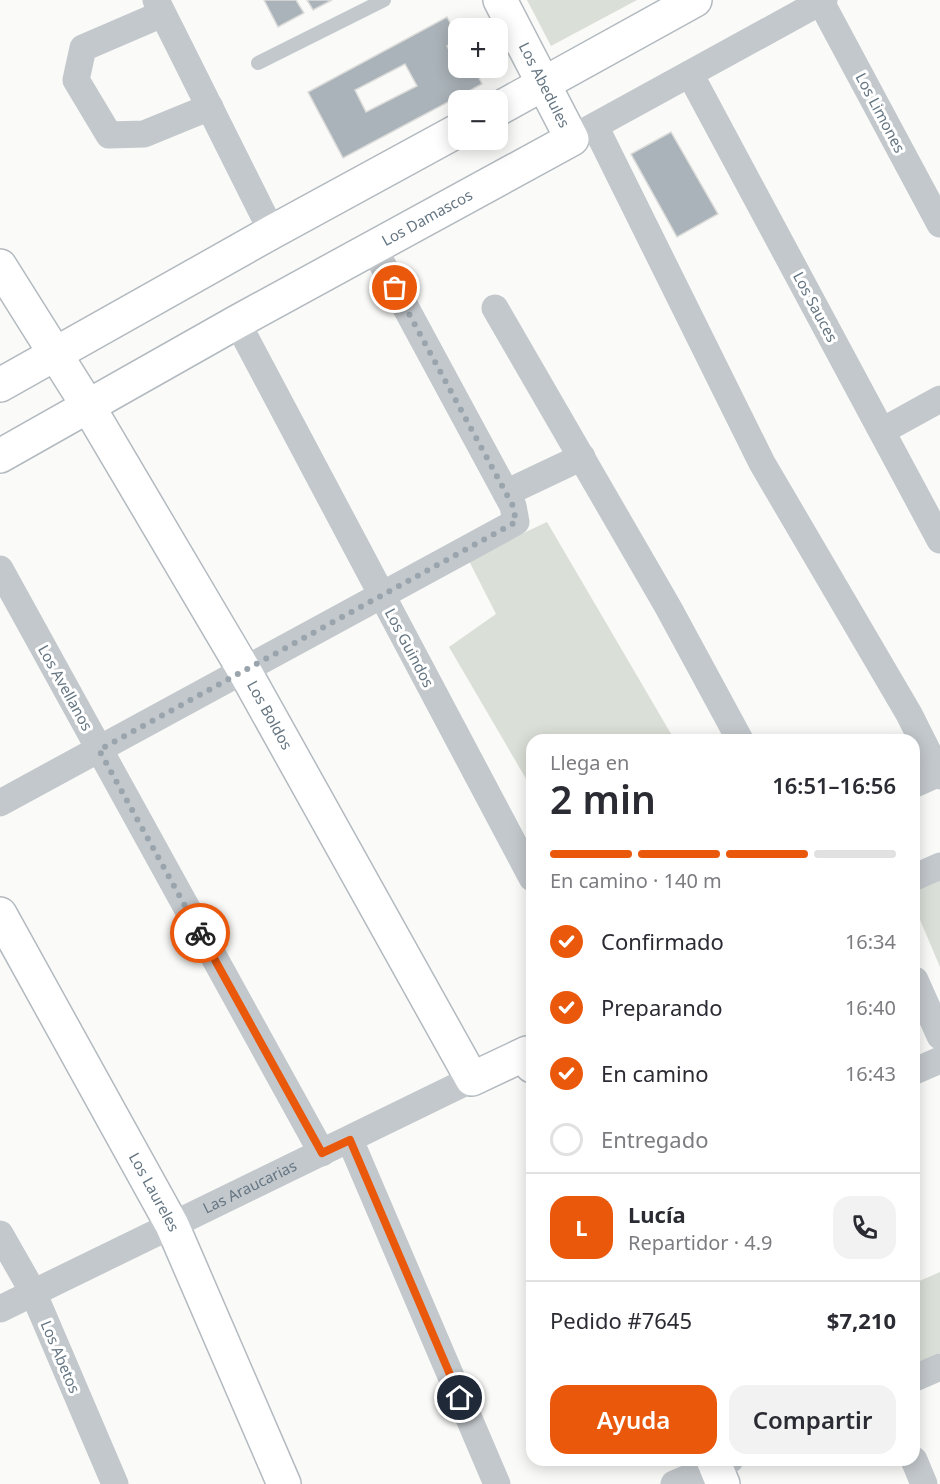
<!DOCTYPE html>
<html lang="es">
<head>
<meta charset="utf-8">
<style>
	:root { --surface:#fff; --page:#f2f2f3; --text:#2b2b33; --muted:#7c7c81; --line:#e1e1e2; --accent:#ea580c }
	body { margin:0; font-family:"Noto Sans",sans-serif; background:var(--page); color:var(--text); height:100vh; display:flex; flex-direction:column; font-size:22px; white-space:nowrap }
	* { box-sizing:border-box; margin:0 }
	p { font-size:20px; color:var(--muted) }
	.icon { flex:none; width:33px; height:33px; fill:none; stroke:currentColor; stroke-width:2; stroke-linecap:round; stroke-linejoin:round }
	.map { position:relative; flex:1; overflow:hidden }
	.panel { position:absolute; left:526px; top:734px; width:394px; height:732px; display:flex; flex-direction:column; background:var(--surface); border-radius:18px; box-shadow:0 3px 15px #0003 }
	.panel>* { flex:none }
	.fabs { position:absolute; left:448px; top:18px; display:grid; gap:12px }
	.fabs a { display:grid; place-items:center; width:60px; height:60px; border-radius:12px; background:var(--surface); box-shadow:0 3px 15px #0003; font-size:30px }
	.pin { position:absolute; display:grid; place-items:center; width:51px; height:51px; color:#fff; margin:-26px; border:3px solid #fff; border-radius:50%; box-shadow:0 2px 6px #0007 }
	.courier { position:absolute; display:grid; place-items:center; width:60px; height:60px; margin:-30px; border:4px solid #ea580c; border-radius:50%; background:#fff; color:#222; box-shadow:0 2px 8px #0007 }
	.headline em { font-style:normal; font-weight:600 }
	.headline div { display:flex; flex-direction:column-reverse }
	.headline { display:flex; align-items:center; justify-content:space-between; height:102px; padding:0 24px }
	h1 { font-size:39px; font-weight:600; line-height:45px }
	.bar { display:grid; grid-template-columns:repeat(4,1fr); gap:9px 6px; align-content:center; height:72px; padding:0 24px }
	.bar i { height:8px; border-radius:4px; background:var(--line) }
	.bar .selected { background:var(--accent) }
	.bar p { grid-column:span 4 }
	.line { display:flex; align-items:center; gap:15px; padding:0 24px; border-top:2px solid var(--line) }
	.line div { flex:1 }
	.round { display:grid; place-items:center; flex:none; width:63px; height:63px; border-radius:18px; background:var(--page) }
	ol { padding:0 24px; list-style:none }
	li { display:flex; align-items:center; gap:18px; height:66px }
	li p { margin-inline-start:auto }
	li .icon { padding:6px; border-radius:50%; background:var(--accent); color:#fff; stroke-width:4 }
	li:last-child { color:var(--muted) }
	li i { width:33px; height:33px; border:3px solid var(--line); border-radius:50% }
	.action { display:flex; gap:12px; margin-top:auto; padding:12px 24px }
	.action a { flex:1; height:69px; border-radius:18px; background:var(--accent); color:#fff; font-size:24px; font-weight:600; line-height:69px; text-align:center }
	.action a+a { background:var(--page); color:var(--text) }
	.map>svg:first-child { display:block }
</style>
</head>
<body>
<div class="map">
<svg width="940" height="1484" viewBox="0 0 940 1484">
	<rect width="100%" height="100%" fill="#fafaf8"/>
	<g fill="#dadfd7">
		<path d="M 527,0 L 637,0 L 551,46 Z"/>
		<path d="M 547,522 L 674,739 L 532,740 L 532,789 L 449,647 L 496,614 L 468,559 Z"/>
		<path d="M 940,868 L 940,967 L 915,908 L 915,879 Z"/>
		<path d="M 940,1272 L 940,1353 L 915,1364 L 915,1283 Z"/>
	</g>
	<g fill="#aab3b9" stroke="#dcdcda" stroke-width="1.5" fill-rule="evenodd">
		<path d="M 264,0 L 296,0 L 304,13 L 278,27 Z"/>
		<path d="M 307,0 L 332,0 L 313,10 Z"/>
		<path d="M 447,17 L 459,39 L 447,46 L 460,70 L 465,68 L 474,68 L 482,84 L 343,158 L 308,92 ZM 405,64 L 417,86 L 366,112 L 355,90 Z"/>
		<path d="M 671,132 L 718,214 L 677,237 L 631,154 Z"/>
	</g>
	<g fill="none" stroke-linecap="round" stroke-linejoin="round">
		<defs>
			<g id="secondary">
				<path d="M 498,109 L 695,0"/>
				<path id="s2" d="M 0,266 L 88,406 L 244,670 L 472,1079 L 527,1053 L 532,1066"/>
				<path d="M 0,385 L 272,232 L 459,130"/>
				<path id="s3" d="M 0,456 L 237,322 L 572,139 L 500,0"/>
				<path id="s4" d="M 0,914 L 172,1225 L 284,1484"/>
				<path d="M 713,1460 L 723,1484"/>
			</g>
		</defs>
		<use href="#secondary" stroke="#b3babf" stroke-width="36"/>
		<path stroke="#c3c8cc" stroke-width="14" d="M 258,63 L 384,0"/>
		<g stroke="#c3c8cc" stroke-width="27">
			<path d="M 156,0 L 272,232"/>
			<path d="M 821,2 L 940,224"/>
			<path d="M 162,14 L 83,48 L 76,80 L 109,135 L 144,134 L 210,107"/>
			<path d="M 690,74 L 940,540"/>
			<path d="M 595,126 L 762,463 L 909,714 L 940,776"/>
			<path d="M 578,135 L 824,0"/>
			<path d="M 495,308 L 668,607 L 740,740"/>
			<path d="M 237,322 L 532,878"/>
			<path d="M 882,431 L 940,399"/>
			<path d="M 506,493 L 582,457"/>
			<path d="M 0,569 L 322,1153"/>
			<path d="M 915,784 L 939,773"/>
			<path d="M 0,803 L 516,522 L 513,506 L 373,247"/>
			<path d="M 915,877 L 940,866"/>
			<path d="M 915,980 L 940,1036"/>
			<path d="M 915,1071 L 940,1060"/>
			<path d="M 350,1140 L 497,1484"/>
			<path d="M 0,1234 L 33,1292 L 115,1484"/>
			<path id="s1" d="M 0,1309 L 472,1079"/>
			<path d="M 915,1378 L 940,1367"/>
			<path d="M 914,1460 L 924,1484"/>
			<path d="M 674,1484 L 730,1460"/>
		</g>
		<use href="#secondary" stroke="#fff" stroke-width="33"/>
	</g>
	<g fill="none" stroke-linecap="round" stroke-linejoin="round">
		<path stroke="#99a4ac" stroke-width="6" stroke-dasharray="0 10.8" d="M 200,933 L 99,750 L 516,522 L 513,506 L 395,288"/>
		<path stroke="#ea580c" stroke-width="8" d="M 200,933 L 322,1153 L 350,1140 L 460,1398"/>
	</g>
	<g text-anchor="middle" stroke-width="6" stroke-linejoin="round" paint-order="stroke">
		<g font-size="15" fill="#657683" stroke="#fff">
			<text transform="translate(544 85) rotate(63)" y="5">Los Abedules</text>
			<text transform="translate(880 113) rotate(62)" y="5">Los Limones</text>
			<text dy="5" stroke="none"><textPath href="#s3" startOffset="489">Los Damascos</textPath></text>
			<text transform="translate(815 307) rotate(62)" y="5">Los Sauces</text>
			<text transform="translate(409 648) rotate(62)" y="5">Los Guindos</text>
			<text transform="translate(65 688) rotate(61)" y="5">Los Avellanos</text>
			<text dy="5" stroke="none"><textPath href="#s2" startOffset="524">Los Boldos</textPath></text>
			<text dy="5" stroke="none"><textPath href="#s1" startOffset="278">Las Araucarias</textPath></text>
			<text dy="5" stroke="none"><textPath href="#s4" startOffset="318">Los Laureles</textPath></text>
			<text transform="translate(60 1357) rotate(67)" y="5">Los Abetos</text>
		</g>
	</g>
</svg>
<div class="fabs">
<a>+</a>
<a>−</a>
</div>
<div class="pin" style="left:395px;top:288px;background:#ea580c"><svg class="icon" aria-label="bag" viewBox="0 0 24 24"><path d="M5 8h14l-1 12H6zM9 8a3 3 0 0 1 6 0"/></svg></div>
<div class="pin" style="left:460px;top:1398px;background:#1f2937"><svg class="icon" aria-label="home" viewBox="0 0 24 24"><path d="M3 11l9-7 9 7M6 9v11h12V9"/></svg></div>
<div class="courier" style="left:200px;top:933px"><svg class="icon" aria-label="bike" viewBox="0 0 24 24"><circle cx="6" cy="16" r="4"/><circle cx="18" cy="16" r="4"/><path d="M6 16l4-8h5l3 8M10 8l3 8H6M13 5h3"/></svg></div>
<section class="panel">
<div class="headline"><div><h1>2 min</h1><p>Llega en</p></div><em>16:51–16:56</em></div>
<div class="bar"><i class="selected"></i><i class="selected"></i><i class="selected"></i><i></i><p>En camino · 140 m</p></div>
<ol>
<li><svg class="icon" aria-label="check" viewBox="0 0 24 24"><path d="M5 12l5 5 9-10"/></svg>Confirmado<p>16:34</p></li>
<li><svg class="icon" aria-label="check" viewBox="0 0 24 24"><path d="M5 12l5 5 9-10"/></svg>Preparando<p>16:40</p></li>
<li><svg class="icon" aria-label="check" viewBox="0 0 24 24"><path d="M5 12l5 5 9-10"/></svg>En camino<p>16:43</p></li>
<li><i></i>Entregado</li>
</ol>
<div class="line" style="height:108px"><b class="round" style="background:var(--accent);color:#fff">L</b><div><b>Lucía</b><p>Repartidor · 4.9</p></div><a class="round"><svg class="icon" aria-label="phone" viewBox="0 0 24 24"><path d="M5 4h4l2 5-3 2q2 4 5 5l2-3 5 2v4C11 20 4 13 5 4z"/></svg></a></div>
<div class="line" style="height:78px"><div>Pedido #7645</div><b>$7,210</b></div>
<div class="action"><a>Ayuda</a><a>Compartir</a></div>
</section>
</div>
</body>
</html>
